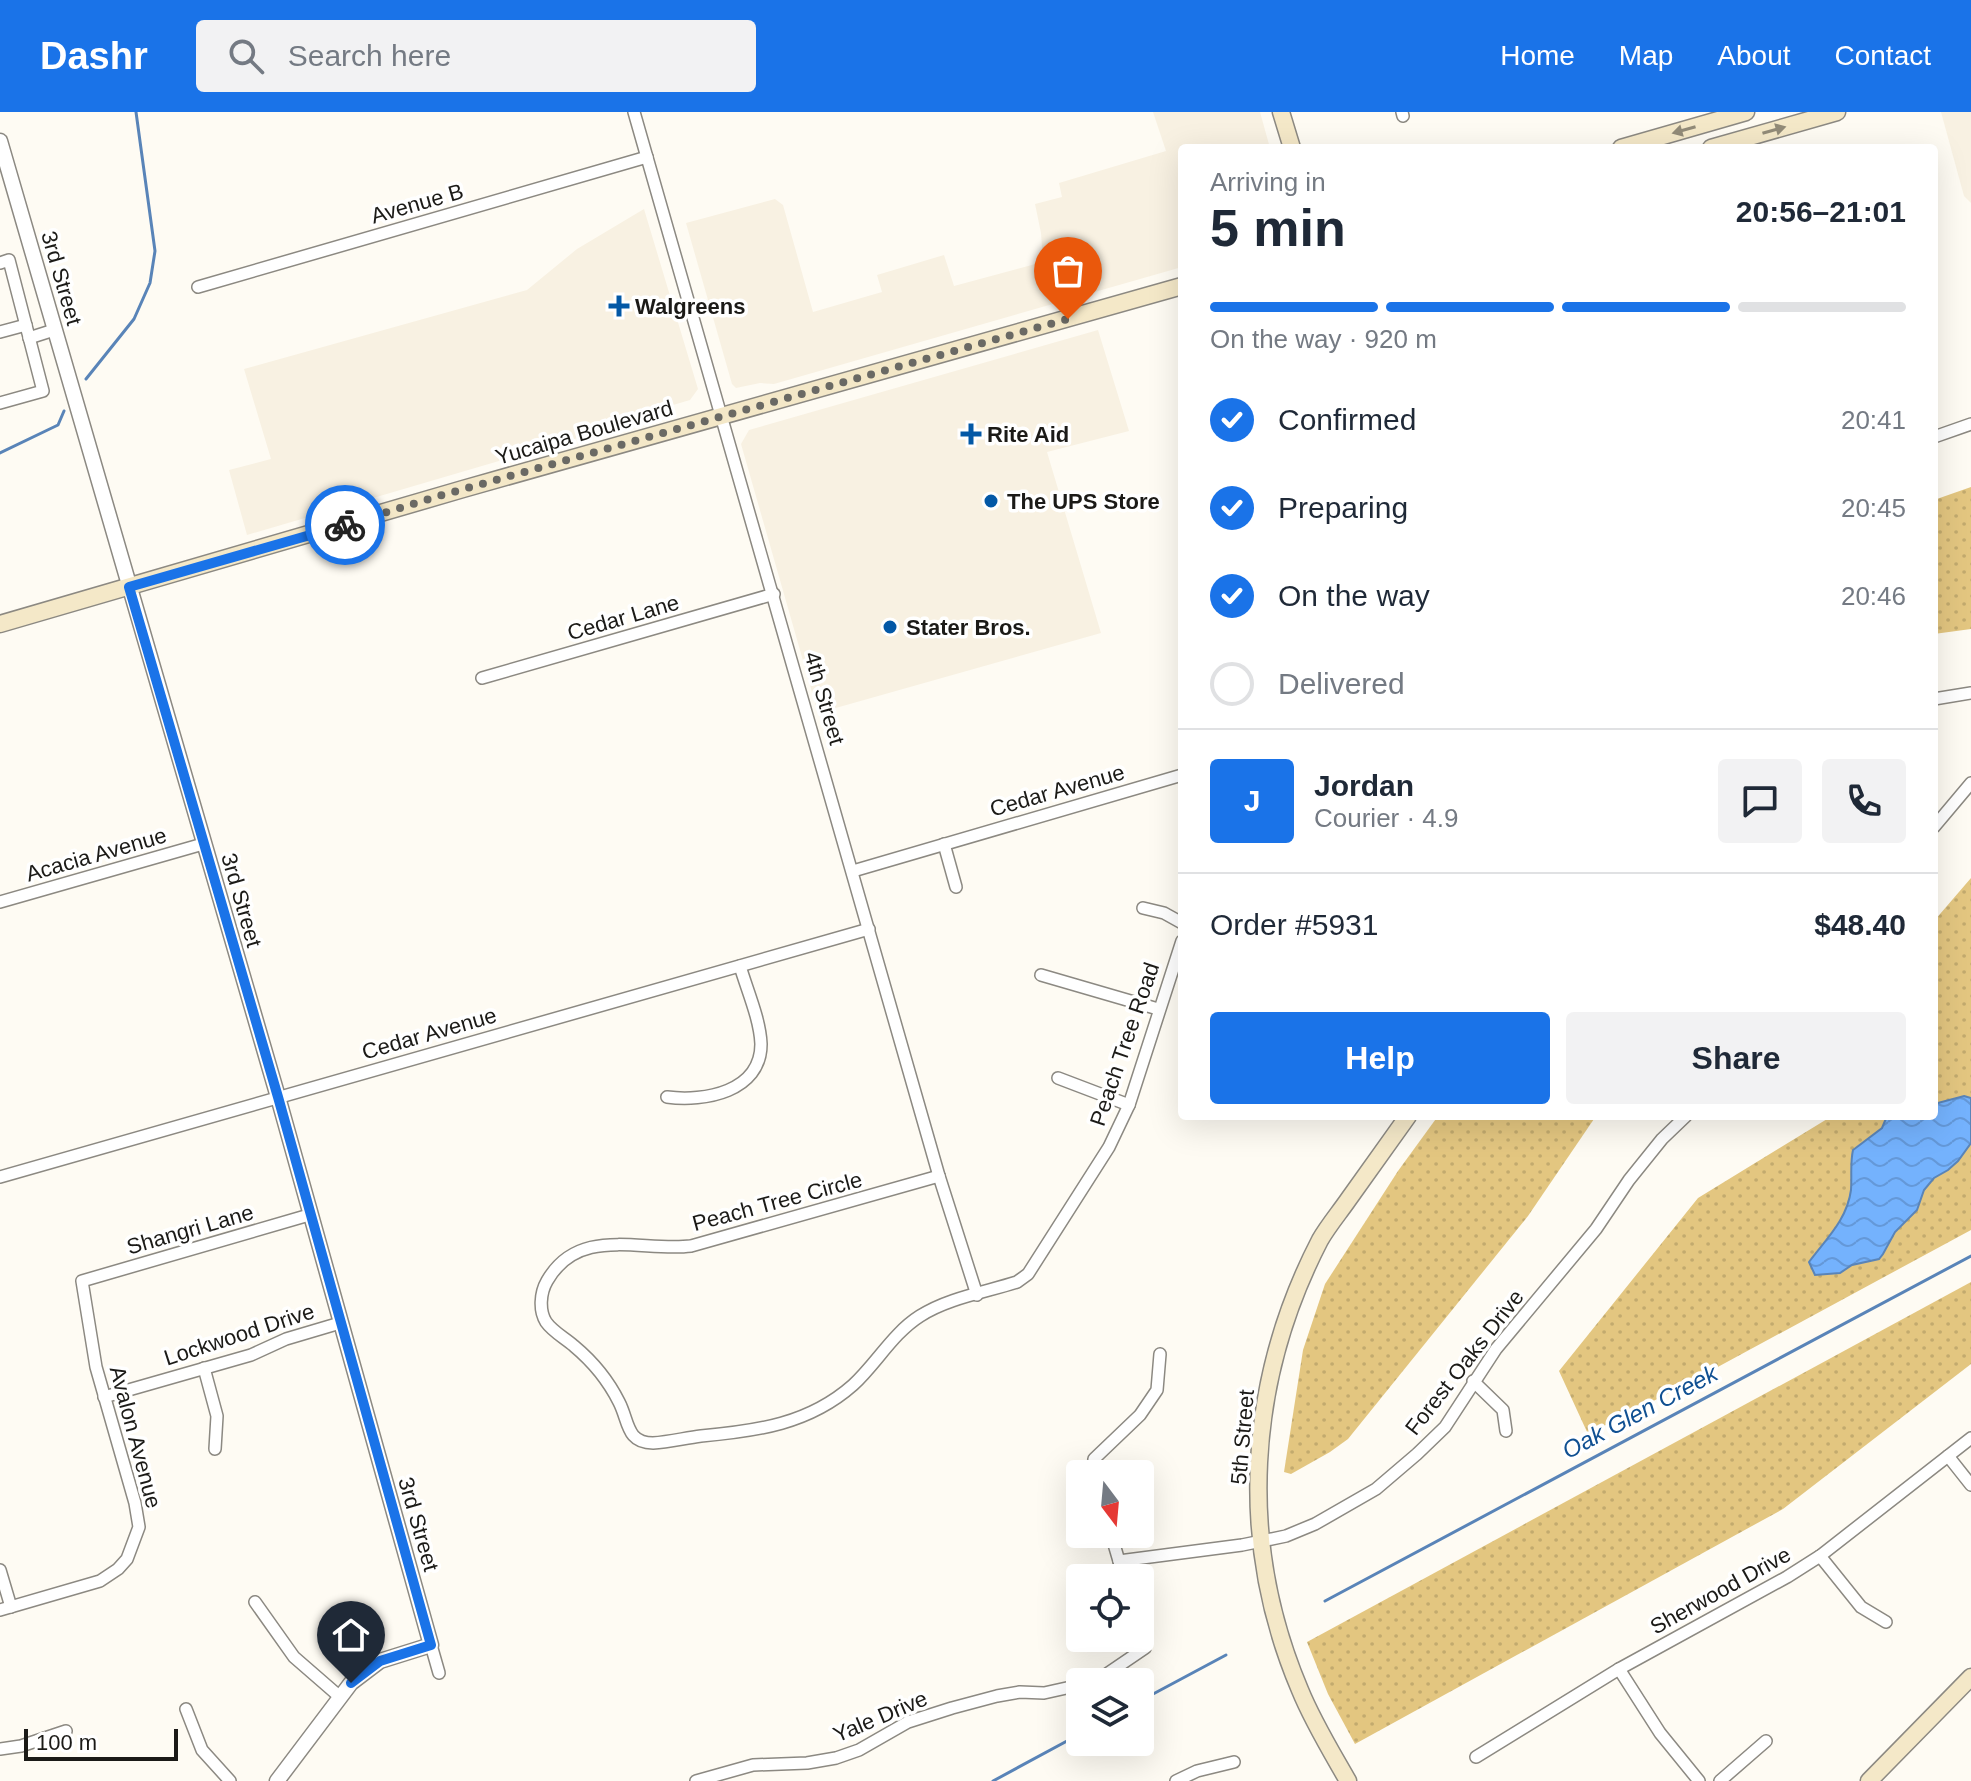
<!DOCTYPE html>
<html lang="en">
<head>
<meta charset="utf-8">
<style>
	:root { --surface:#fff; --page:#f2f2f3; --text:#1f2937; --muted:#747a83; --line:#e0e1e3; --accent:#1a73e8 }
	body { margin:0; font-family:Arial,sans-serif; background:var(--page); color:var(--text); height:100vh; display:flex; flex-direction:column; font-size:30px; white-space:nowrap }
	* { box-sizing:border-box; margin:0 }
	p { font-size:26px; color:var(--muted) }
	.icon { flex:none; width:44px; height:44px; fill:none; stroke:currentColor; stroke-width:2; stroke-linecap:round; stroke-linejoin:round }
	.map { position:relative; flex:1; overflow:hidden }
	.side { position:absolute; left:1178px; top:32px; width:760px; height:976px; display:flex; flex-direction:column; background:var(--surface); border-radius:8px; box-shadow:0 8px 32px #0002 }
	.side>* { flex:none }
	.needle { width:52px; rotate:164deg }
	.tools { position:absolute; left:1066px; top:1348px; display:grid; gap:16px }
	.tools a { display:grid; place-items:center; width:88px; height:88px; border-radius:8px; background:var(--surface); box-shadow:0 8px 32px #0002; font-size:40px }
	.scale { position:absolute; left:24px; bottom:20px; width:154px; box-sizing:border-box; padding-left:8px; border:4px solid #1b1a17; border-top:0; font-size:22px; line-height:28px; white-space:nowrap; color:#1b1a17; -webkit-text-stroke:6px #fff; paint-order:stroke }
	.pin { position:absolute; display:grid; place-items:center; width:68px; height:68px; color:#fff; margin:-82px -34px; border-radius:50% 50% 50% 0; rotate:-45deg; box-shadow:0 0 8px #0007 }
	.pin .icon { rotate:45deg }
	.courier { position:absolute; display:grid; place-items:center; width:80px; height:80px; margin:-40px; border:6px solid #1a73e8; border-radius:50%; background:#fff; color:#222; box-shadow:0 2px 10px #0007 }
	.overview em { font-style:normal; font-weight:700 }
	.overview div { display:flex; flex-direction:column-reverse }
	.overview { display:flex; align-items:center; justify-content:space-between; height:136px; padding:0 32px }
	h1 { font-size:52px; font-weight:700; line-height:60px }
	.bar { display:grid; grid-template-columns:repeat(4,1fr); gap:12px 8px; align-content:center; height:96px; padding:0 32px }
	.bar i { height:10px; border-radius:6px; background:var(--line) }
	.bar .selected { background:var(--accent) }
	.bar p { grid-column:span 4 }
	.line { display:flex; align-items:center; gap:20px; padding:0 32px; border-top:2px solid var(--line) }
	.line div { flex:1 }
	.round { display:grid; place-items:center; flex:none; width:84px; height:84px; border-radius:8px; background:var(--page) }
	ol { padding:0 32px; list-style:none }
	li { display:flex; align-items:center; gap:24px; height:88px }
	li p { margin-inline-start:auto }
	li .icon { padding:8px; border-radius:50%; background:var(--accent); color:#fff; stroke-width:4 }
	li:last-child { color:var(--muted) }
	li i { width:44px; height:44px; border:4px solid var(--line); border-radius:50% }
	.cta { display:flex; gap:16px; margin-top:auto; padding:16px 32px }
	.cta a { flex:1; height:92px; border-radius:8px; background:var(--accent); color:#fff; font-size:32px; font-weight:700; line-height:92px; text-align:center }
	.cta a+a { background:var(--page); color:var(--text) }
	header { display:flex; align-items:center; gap:48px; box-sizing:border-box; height:112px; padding:0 40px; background:var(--accent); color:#fff }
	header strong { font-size:38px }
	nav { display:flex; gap:44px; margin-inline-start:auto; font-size:28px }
	.search { width:560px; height:72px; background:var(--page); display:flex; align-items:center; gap:20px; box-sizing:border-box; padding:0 28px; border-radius:8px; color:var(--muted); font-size:30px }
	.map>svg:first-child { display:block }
</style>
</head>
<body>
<header>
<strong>Dashr</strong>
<div class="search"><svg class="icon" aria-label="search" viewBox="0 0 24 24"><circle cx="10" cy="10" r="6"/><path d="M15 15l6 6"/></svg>Search here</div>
<nav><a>Home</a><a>Map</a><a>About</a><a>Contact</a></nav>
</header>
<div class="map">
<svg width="1971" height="1669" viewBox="0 0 1971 1669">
	<defs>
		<pattern id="grass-dots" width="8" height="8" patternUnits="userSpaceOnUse" patternTransform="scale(2)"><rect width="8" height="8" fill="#e3c680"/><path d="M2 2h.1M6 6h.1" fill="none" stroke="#c2aa6e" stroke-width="1.8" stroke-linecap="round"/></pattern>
		<pattern id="water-waves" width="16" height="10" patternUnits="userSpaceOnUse" patternTransform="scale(2)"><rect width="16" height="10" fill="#74b2fd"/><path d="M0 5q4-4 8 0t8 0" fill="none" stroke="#6498d8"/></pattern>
	</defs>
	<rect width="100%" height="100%" fill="#fefbf3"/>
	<g fill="#f8f1e2">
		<path d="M 1153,0 L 1260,0 L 1270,36 L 1182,36 L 1182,155 L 774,272 L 760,271 L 736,276 L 732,272 L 686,111 L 775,87 L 783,93 L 813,200 L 882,180 L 877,163 L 944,143 L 954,174 L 1043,150 L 1041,121 L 1035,92 L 1062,85 L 1059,71 L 1166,39 Z"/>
		<path d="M 1941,0 L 1971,0 L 1971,91 L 1964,84 Z"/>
		<path d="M 644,97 L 698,277 L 690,288 L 612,311 L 605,318 L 247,423 L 229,358 L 271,347 L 244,257 L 527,178 L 577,137 Z"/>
		<path d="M 1098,218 L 1129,319 L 1047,340 L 1101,521 L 818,601 L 741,332 L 749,318 Z"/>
	</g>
	<g fill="url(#grass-dots)">
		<path d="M 1971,375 L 1971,517 L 1934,522 L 1934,388 Z"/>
		<path d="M 1971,766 L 1971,1118 L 1679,1276 L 1588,1322 L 1559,1259 L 1698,1086 L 1832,1004 L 1934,1004 L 1934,809 Z"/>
		<path d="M 1438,1004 L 1596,1004 L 1528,1104 L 1348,1327 L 1330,1340 L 1291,1362 L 1284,1360 L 1303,1238 L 1325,1172 L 1398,1059 Z"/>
		<path d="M 1971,1170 L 1971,1252 L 1783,1397 L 1355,1632 L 1328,1582 L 1307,1530 Z"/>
	</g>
	<path fill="url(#water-waves)" stroke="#5984b8" stroke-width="2" d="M 1964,984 L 1971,986 L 1971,1031 L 1958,1049 L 1948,1058 L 1934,1066 L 1924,1078 L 1917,1098 L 1895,1120 L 1883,1142 L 1879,1147 L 1852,1153 L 1840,1161 L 1815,1163 L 1809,1150 C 1826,1127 1847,1108 1851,1078 C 1852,1065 1850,1051 1853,1038 L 1882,1016 L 1887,1004 L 1934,1004 L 1934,992 Z"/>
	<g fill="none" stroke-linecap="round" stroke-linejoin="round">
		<g stroke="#5984b8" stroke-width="3">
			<path d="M 86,267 L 134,207 L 150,171 L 155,139 L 136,0"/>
			<path d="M 0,341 L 58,313 L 64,299"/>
			<path d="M 1325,1489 L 1971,1144"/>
			<path d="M 1140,1589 L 1226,1543"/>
			<path d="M 993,1669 L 1080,1622"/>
		</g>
		<defs>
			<g id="minor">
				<path d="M 634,0 L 939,1064 L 977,1183"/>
				<path d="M 1402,0 L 1403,4"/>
				<path d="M 0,151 L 9,148 L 43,279 L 0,291"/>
				<path d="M 198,175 L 647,45"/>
				<path d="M 0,220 L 26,213"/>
				<path d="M 29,226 L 54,218"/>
				<path d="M 1934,325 L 1971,312"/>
				<path d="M 482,566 L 774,482"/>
				<path d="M 1934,587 L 1971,581"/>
				<path d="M 1934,715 L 1971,671"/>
				<path d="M 944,732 L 956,775"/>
				<path d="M 853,759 L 1182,663"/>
				<path d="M 0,790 L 203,732"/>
				<path d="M 1143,796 L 1164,801 L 1182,811"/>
				<path d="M 1041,863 L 1158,897"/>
				<path d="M 1058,966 L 1129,993"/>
				<path d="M 667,985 C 704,990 761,980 761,932 C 760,907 747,878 740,854"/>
				<path d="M 939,1064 L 691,1134 C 641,1140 579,1113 547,1169 C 540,1181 539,1199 546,1210 C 553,1220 565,1226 574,1234 C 592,1249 608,1268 619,1290 C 629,1309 626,1331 653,1331 C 669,1330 685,1326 701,1324 C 757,1319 809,1312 853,1273 C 876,1252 893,1221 920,1204 C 948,1186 986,1180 1017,1170 L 1028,1162 L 1109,1035 L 1129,993 L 1182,829"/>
				<path d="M 0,1065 L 869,817"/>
				<path d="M 204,1256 L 217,1304 L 215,1337"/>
				<path d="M 1473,1269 L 1503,1298 L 1506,1319"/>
				<path d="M 104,1285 L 251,1243 L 286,1227 L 340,1211"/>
				<path d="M 1948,1344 L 1971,1373"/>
				<path d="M 1093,1362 L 1094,1347 L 1140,1303 L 1157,1278 L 1160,1242"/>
				<path d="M 1111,1422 L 1124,1466"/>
				<path d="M 1820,1444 L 1861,1495 L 1886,1510"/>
				<path d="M 1119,1449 L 1242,1433 L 1286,1424 L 1315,1412 L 1376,1377 L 1417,1342 L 1445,1315 L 1496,1237 L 1596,1117 L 1629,1068 L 1662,1027 L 1686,1004"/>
				<path d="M 0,1458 L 11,1495"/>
				<path d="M 255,1490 L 294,1545 L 340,1585"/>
				<path d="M 0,1498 L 100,1469 L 118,1457 L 127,1447 L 139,1415 L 135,1391 L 96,1255 L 82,1169 L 309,1103"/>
				<path d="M 431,1533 L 439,1561"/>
				<path d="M 1619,1557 L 1660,1621 L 1699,1669"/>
				<path d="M 1091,1570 L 1098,1568 L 1145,1536 L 1140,1519"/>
				<path d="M 186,1597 L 202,1638 L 230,1669"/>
				<path d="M 0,1637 L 21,1634 L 66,1619"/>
				<path d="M 1476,1645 L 1619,1557 L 1787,1465 L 1820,1444 L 1971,1326"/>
				<path d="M 696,1669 L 753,1653 L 807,1651 L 836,1646 L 859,1638 L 908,1610 L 952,1596 L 997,1584 L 1020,1580 L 1044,1581 L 1080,1573"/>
				<path d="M 1176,1669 L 1197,1659 L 1234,1650"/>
				<path d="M 1720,1669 L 1766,1629"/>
			</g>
			<path id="tertiary" d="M 0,29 L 278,985 L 431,1533 L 380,1549 L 351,1571 L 277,1669"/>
			<g id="secondary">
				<path d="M 1281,0 L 1292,36"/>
				<path d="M 1621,36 L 1746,0"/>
				<path d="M 1711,36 L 1837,0"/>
				<path d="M 0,512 L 463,377 L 1182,174"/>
				<path d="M 1348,1669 C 1331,1639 1313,1610 1300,1578 C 1237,1430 1247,1269 1320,1128 C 1328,1114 1339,1101 1348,1088 C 1368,1060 1388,1032 1408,1004"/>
				<path d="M 1869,1669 L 1971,1565"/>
			</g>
		</defs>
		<use href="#minor" stroke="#8c8982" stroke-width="14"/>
		<use href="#tertiary" stroke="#8c8982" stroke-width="17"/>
		<use href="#secondary" stroke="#8c8982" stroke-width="19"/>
		<use href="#minor" stroke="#fff" stroke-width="11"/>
		<use href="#tertiary" stroke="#fff" stroke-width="14"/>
		<use href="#secondary" stroke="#f4e8c8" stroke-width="16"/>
	</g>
	<defs><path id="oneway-solid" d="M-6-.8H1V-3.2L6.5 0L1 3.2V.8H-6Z" transform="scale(2)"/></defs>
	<g fill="#928b78">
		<use href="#oneway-solid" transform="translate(1684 18) rotate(164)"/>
		<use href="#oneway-solid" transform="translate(1774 18) rotate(-16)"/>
	</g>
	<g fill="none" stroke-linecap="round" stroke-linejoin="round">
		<path stroke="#6a6964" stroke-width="8" stroke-dasharray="0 14.4" d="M 345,413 L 439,384 L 1068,207"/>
		<path stroke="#1a73e8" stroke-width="10" d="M 345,413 L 129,475 L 278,985 L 431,1533 L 380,1549 L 351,1571"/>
	</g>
	<g fill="#0358a6" stroke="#fff" stroke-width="3">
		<path d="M615 182h8v8h8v8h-8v8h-8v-8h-8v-8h8z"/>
		<path d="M967 310h8v8h8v8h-8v8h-8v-8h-8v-8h8z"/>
		<circle cx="991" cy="389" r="8"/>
		<circle cx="890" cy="515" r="8"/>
	</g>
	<g text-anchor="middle" stroke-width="7" stroke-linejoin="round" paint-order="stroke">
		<g font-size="22" fill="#1b1a17" stroke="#fff">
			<text transform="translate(417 91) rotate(-16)" y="8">Avenue B</text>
			<text transform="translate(62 166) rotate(74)" y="8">3rd Street</text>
			<text transform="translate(584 320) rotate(-16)" y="8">Yucaipa Boulevard</text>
			<text transform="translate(623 505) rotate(-16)" y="8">Cedar Lane</text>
			<text transform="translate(825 586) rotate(74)" y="8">4th Street</text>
			<text transform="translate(1057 678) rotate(-16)" y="8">Cedar Avenue</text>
			<text transform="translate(96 742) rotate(-16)" y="8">Acacia Avenue</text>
			<text transform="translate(242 788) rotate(74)" y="8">3rd Street</text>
			<text transform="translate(429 921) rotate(-16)" y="8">Cedar Avenue</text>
			<text transform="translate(1124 932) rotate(-71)" y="8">Peach Tree Road</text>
			<text transform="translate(777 1089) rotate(-15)" y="8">Peach Tree Circle</text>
			<text transform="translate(190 1117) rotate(-16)" y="8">Shangri Lane</text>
			<text transform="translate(239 1222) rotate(-18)" y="8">Lockwood Drive</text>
			<text transform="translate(1464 1250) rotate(-52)" y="8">Forest Oaks Drive</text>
			<text transform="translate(136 1325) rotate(75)" y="8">Avalon Avenue</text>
			<text transform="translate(1242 1325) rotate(-85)" y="8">5th Street</text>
			<text transform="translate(419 1412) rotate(74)" y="8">3rd Street</text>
			<text transform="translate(1720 1478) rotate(-29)" y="8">Sherwood Drive</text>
			<text transform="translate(880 1604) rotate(-23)" y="8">Yale Drive</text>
		</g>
		<g font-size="22" font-weight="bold" fill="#1b1a17" stroke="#fff" text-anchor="start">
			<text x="635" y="202">Walgreens</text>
			<text x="987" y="330">Rite Aid</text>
			<text x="1007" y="397">The UPS Store</text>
			<text x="906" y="523">Stater Bros.</text>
		</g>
		<g font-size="24" font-style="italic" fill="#105092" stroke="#fff">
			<text transform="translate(1640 1300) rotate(-28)" y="8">Oak Glen Creek</text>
		</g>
	</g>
</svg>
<div class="tools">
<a><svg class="needle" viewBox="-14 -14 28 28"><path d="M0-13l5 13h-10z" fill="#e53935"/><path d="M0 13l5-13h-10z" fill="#747a83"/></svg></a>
<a><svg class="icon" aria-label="locate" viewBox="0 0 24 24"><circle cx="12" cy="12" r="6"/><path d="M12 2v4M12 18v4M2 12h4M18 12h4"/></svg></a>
<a><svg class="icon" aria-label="layers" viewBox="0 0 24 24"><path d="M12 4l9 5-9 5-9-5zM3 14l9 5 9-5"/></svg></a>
</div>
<div class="scale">100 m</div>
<div class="pin" style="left:1068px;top:207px;background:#ea580c"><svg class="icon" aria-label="bag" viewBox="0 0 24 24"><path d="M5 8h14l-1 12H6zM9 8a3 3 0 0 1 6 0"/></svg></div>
<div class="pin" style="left:351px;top:1571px;background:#1f2937"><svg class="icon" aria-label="home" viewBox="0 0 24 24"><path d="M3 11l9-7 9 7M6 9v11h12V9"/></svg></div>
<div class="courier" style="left:345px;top:413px"><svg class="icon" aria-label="bike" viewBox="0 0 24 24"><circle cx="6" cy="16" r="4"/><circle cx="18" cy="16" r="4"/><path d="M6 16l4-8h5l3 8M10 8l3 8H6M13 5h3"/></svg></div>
<section class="side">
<div class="overview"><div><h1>5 min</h1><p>Arriving in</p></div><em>20:56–21:01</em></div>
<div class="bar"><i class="selected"></i><i class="selected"></i><i class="selected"></i><i></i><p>On the way · 920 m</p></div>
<ol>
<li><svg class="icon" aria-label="check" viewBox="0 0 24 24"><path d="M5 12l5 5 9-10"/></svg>Confirmed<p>20:41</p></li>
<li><svg class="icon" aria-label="check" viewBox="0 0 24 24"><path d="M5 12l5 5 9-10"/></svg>Preparing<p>20:45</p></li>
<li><svg class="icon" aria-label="check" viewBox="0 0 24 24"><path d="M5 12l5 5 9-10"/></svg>On the way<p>20:46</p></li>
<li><i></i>Delivered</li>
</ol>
<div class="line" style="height:144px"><b class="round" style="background:var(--accent);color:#fff">J</b><div><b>Jordan</b><p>Courier · 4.9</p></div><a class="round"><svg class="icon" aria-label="chat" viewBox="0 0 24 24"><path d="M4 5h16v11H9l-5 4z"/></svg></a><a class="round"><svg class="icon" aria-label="phone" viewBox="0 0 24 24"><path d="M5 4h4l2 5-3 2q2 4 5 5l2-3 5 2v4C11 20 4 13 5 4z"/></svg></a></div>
<div class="line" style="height:104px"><div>Order #5931</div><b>$48.40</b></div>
<div class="cta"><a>Help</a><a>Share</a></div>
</section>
</div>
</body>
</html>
